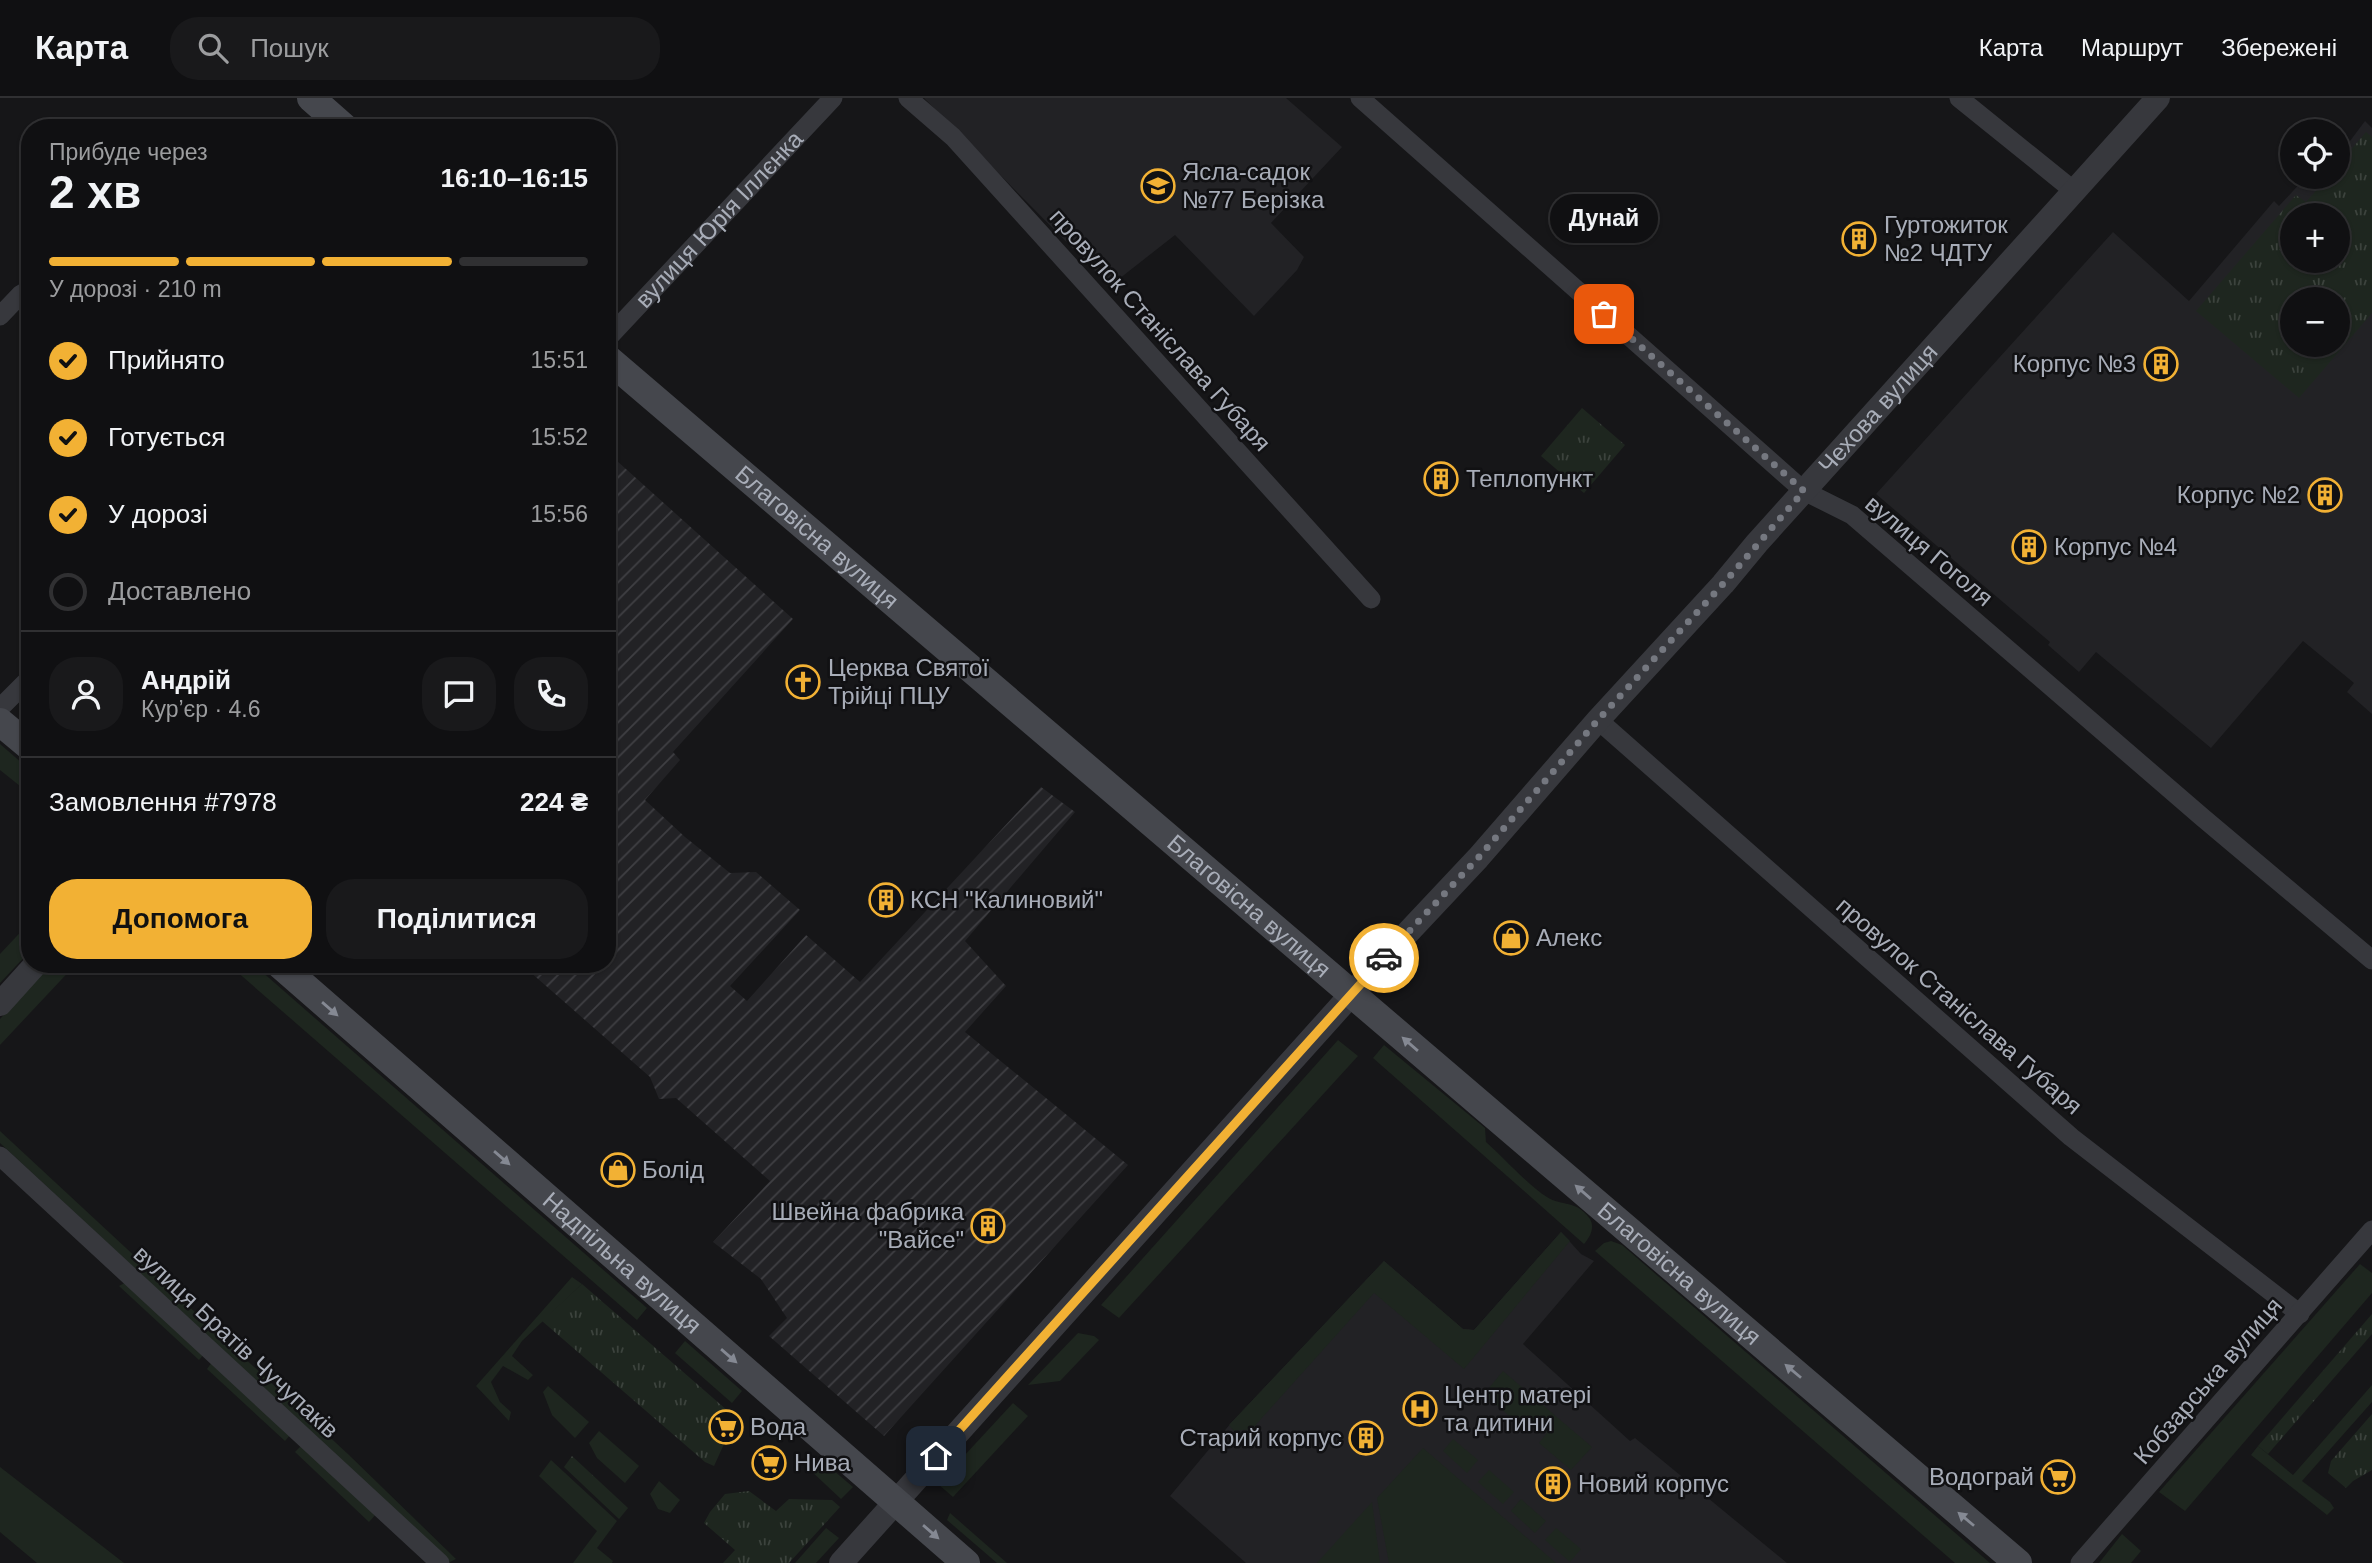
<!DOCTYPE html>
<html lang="uk">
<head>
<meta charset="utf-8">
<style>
	:root { --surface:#101012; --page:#19191b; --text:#f1f3f6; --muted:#9c9d9f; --line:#303032; --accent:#f2b134 }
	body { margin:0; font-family:Helvetica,sans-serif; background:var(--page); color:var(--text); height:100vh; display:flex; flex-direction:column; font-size:26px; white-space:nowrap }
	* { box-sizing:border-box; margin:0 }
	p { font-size:23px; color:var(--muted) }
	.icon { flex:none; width:38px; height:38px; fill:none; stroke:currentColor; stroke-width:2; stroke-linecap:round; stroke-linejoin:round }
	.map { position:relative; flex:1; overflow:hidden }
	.details { position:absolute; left:21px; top:21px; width:595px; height:854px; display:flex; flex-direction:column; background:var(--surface); border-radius:28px; box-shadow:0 2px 5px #0004,0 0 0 2px var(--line) }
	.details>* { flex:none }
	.tools { position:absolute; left:2280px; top:21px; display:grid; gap:14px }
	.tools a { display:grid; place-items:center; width:70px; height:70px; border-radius:50%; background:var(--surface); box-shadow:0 2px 5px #0004,0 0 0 2px var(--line); font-size:35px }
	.pin { position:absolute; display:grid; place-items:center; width:60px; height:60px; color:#fff; margin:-30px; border-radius:14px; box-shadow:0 4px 10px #0006 }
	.courier { position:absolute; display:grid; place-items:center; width:70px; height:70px; margin:-35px; border:5px solid #f2b134; border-radius:50%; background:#fff; color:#222; box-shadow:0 2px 9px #0007 }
	.bubble { position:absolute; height:49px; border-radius:24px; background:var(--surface); box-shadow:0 2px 5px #0004,0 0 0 2px var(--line); font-size:23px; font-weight:700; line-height:49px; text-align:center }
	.summary em { font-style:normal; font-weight:700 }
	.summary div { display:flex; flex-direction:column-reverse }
	.summary { display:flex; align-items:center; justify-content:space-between; height:119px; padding:0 28px }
	h1 { font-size:46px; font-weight:700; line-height:52px }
	.bar { display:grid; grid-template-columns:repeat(4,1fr); gap:10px 7px; align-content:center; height:84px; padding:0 28px }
	.bar i { height:9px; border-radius:5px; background:var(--line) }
	.bar .on { background:var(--accent) }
	.bar p { grid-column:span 4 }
	.line { display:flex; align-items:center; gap:18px; padding:0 28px; border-top:2px solid var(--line) }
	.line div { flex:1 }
	.round { display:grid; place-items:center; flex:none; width:74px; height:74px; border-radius:28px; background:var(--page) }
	ol { padding:0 28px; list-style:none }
	li { display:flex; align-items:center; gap:21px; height:77px }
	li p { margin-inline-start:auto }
	li .icon { padding:7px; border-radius:50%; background:var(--accent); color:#111; stroke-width:4 }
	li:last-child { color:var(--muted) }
	li i { width:38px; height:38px; border:4px solid var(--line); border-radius:50% }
	.button { display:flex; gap:14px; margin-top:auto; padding:14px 28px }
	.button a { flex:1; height:80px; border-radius:28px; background:var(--accent); color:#111; font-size:28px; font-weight:700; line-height:80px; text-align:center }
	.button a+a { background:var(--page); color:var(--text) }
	header { display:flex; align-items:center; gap:42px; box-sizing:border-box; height:98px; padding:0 35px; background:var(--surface); border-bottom:2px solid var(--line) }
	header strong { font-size:33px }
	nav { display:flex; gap:38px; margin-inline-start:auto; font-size:24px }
	.search { width:490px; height:63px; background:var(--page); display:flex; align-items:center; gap:18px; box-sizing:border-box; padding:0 24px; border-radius:28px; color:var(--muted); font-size:26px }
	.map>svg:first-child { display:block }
</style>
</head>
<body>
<header>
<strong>Карта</strong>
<div class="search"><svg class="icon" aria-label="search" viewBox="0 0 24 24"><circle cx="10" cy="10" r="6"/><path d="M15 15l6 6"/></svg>Пошук</div>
<nav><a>Карта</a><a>Маршрут</a><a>Збережені</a></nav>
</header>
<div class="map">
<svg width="2372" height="1465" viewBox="0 0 2372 1465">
	<defs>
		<pattern id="industrial-furrows" width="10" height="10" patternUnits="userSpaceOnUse" patternTransform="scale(1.75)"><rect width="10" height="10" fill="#222225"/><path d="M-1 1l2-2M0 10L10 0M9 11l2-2" fill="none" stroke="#3f3f43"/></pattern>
		<pattern id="park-tufts" width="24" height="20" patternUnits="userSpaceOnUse" patternTransform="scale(1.75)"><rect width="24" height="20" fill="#1e261f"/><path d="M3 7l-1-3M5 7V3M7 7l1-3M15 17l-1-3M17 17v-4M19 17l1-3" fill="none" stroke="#3c433d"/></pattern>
	</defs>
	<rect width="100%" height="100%" fill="#161618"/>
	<g fill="#222225" fill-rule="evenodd">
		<path d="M 924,0 L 1286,0 L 1342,49 L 1271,125 L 1304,159 L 1297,172 L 1254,218 L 1175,137 L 1110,188 Z"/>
		<path d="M 2365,23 L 2372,30 L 2372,616 L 2347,594 L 2354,585 L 2303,543 L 2211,650 L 2096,554 L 2079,574 L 2048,547 L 2050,544 L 1876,396 L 2113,134 L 2189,203 L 2274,103 L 2279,108 L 2306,79 L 2317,87 L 2323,79 L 2338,79 L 2338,59 ZM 2292,117 L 2338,117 L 2338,163 L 2292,163 ZM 2292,201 L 2338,201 L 2338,247 L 2292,247 Z"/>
		<path d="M 1561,1134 L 1581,1156 L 1594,1163 L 1523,1246 L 1630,1343 L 1635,1340 L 1787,1465 L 1246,1465 L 1170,1398 L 1231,1325 L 1384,1163 L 1463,1231 L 1474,1232 Z"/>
	</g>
	<path fill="url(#industrial-furrows)" d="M 607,354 L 793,521 L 673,654 L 680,662 L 645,702 L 685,739 L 730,775 L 756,774 L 800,812 L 730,888 L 747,903 L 806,837 L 860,884 L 1041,689 L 1075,714 L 965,843 L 1006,888 L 965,934 L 1128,1067 L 884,1338 L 769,1238 L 787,1220 L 761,1181 L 713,1144 L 770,1083 L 676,1000 L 659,1001 L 650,979 L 521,866 L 607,866 Z"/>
	<g fill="#1e261f">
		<path d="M 0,646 L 30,672 L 30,696 L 0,672 Z"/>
		<path d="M 30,824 L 30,853 L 0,885 L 0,856 Z"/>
		<path d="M 50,866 L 76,866 L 0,947 L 0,921 Z"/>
		<path d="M 228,866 L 253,866 L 647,1210 L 637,1222 Z"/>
		<path d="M 1338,942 L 1358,958 L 1119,1220 L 1101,1207 Z"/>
		<path d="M 1384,947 L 1485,1030 L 1486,1044 C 1503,1059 1529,1088 1547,1099 C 1562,1109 1576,1101 1590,1121 C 1595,1130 1590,1139 1584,1146 L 1373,960 Z"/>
		<path d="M 0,1033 L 349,1357 L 456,1461 L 450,1464 L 0,1045 Z"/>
		<path d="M 1561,1134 L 1570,1143 L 1464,1271 L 1374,1195 L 1252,1331 L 1234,1333 L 1229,1327 L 1384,1163 L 1463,1231 L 1474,1232 Z"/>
		<path d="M 1611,1143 L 1622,1147 L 1990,1465 L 1955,1465 L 1595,1153 L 1604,1145 Z"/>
		<path d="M 2360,1166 L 2372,1175 L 2372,1195 L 2185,1413 L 2159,1394 Z"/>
		<path d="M 572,1179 L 582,1186 L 522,1243 L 512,1258 L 533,1277 L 528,1282 L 503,1268 L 491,1284 L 500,1304 L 511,1314 L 509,1323 L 476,1288 Z"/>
		<path d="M 128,1183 L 204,1256 L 199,1262 L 119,1188 Z"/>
		<path d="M 1078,1235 L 1094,1238 L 1099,1242 L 1060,1283 L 1028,1287 Z"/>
		<path d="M 685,1243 L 742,1293 L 732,1305 L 675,1255 Z"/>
		<path d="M 212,1264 L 291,1336 L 285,1343 L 207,1271 Z"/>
		<path d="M 1503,1273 L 1592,1349 L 1571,1372 L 1539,1345 L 1547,1335 L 1530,1321 L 1522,1329 L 1484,1296 Z"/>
		<path d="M 2372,1287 L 2372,1304 L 2302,1383 L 2330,1404 L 2334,1410 L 2327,1417 L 2251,1357 L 2258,1348 L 2293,1377 Z"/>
		<path d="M 548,1288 L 589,1324 L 575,1340 L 552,1317 L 543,1294 Z"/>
		<path d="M 1013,1305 L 1028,1318 L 953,1399 L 938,1386 Z"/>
		<path d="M 599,1333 L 639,1368 L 625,1385 L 597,1360 L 589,1345 Z"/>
		<path d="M 1453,1341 L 1478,1362 L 1467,1375 L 1443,1353 Z"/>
		<path d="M 303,1346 L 377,1415 L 369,1424 L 295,1354 Z"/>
		<path d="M 1423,1350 L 1556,1465 L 1389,1465 L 1377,1400 Z"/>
		<path d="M 819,1360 L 853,1389 L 841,1401 L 809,1371 Z"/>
		<path d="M 551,1362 L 617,1423 L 597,1450 L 613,1463 L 612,1465 L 573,1465 L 597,1433 L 539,1378 Z"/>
		<path d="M 0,1369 L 124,1465 L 37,1465 L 0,1434 Z"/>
		<path d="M 1489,1372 L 1514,1394 L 1503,1406 L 1478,1384 Z"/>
		<path d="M 659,1383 L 680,1402 L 670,1415 L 658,1411 L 650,1396 Z"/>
		<path d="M 1521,1401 L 1546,1423 L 1535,1435 L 1511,1413 Z"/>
		<path d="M 1372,1404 L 1380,1465 L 1317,1465 Z"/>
		<path d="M 950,1415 L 1007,1465 L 997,1465 L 947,1422 Z"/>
		<path d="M 826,1430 L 839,1440 L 816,1465 L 795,1465 Z"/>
		<path d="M 1556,1430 L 1581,1451 L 1570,1464 L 1545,1442 Z"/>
		<path d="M 2122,1436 L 2141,1453 L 2131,1465 L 2099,1465 Z"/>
	</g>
	<g fill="url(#park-tufts)" fill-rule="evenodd">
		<path d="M 2366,34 L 2372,39 L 2372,215 L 2299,300 L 2196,213 L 2296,97 L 2306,104 L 2328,79 L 2338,79 L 2338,67 ZM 2292,117 L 2338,117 L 2338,163 L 2292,163 ZM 2338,201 L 2338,247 L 2292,247 L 2292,201 Z"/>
		<path d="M 1582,310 L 1625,347 L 1584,395 L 1541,358 Z"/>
		<path d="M 582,1186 L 728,1313 L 711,1332 L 724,1346 L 714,1368 L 705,1364 L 542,1223 Z"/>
		<path d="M 2372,1216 L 2372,1236 L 2268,1356 L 2258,1348 Z"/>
		<path d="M 2372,1316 L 2372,1372 L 2353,1383 L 2346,1390 L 2328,1375 L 2331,1363 Z"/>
		<path d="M 572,1358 L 628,1410 L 619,1421 L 564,1369 Z"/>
		<path d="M 749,1393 L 776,1413 L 789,1401 L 832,1402 L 840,1409 L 789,1465 L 723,1465 L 735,1452 L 704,1425 L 710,1414 L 725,1396 Z"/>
	</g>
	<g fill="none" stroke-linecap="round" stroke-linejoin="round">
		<g stroke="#37383d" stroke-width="19">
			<path d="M 908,0 L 953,39 L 1371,501"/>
			<path d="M 1360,0 L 1804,393 L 1852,417 L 2202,719 L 2372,862"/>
			<path d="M 1959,0 L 2074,93"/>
			<path d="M 0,218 L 20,197 L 30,191"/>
			<path id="s1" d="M 607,241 L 833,0"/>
			<path d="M 0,610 L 30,580"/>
			<path d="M 1598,622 L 2071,1039 L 2300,1216"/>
			<path d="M 0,1058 L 440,1465"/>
			<path d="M 2080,1465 L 2372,1132"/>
		</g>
		<g stroke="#37383d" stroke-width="24">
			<path d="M 0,906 L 36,866"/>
			<path id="s2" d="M 841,1465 L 1384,860 L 1478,760 L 1598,622 L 1723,486 L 1757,445 L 2158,0"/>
		</g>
		<g stroke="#45474d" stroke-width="28">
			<path d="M 311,0 L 345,30"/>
			<path id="s3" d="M 607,260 L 2018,1465"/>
			<path d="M 0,624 L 30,649"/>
			<path id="s4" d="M 279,866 L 966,1465"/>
		</g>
	</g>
	<defs><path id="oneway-solid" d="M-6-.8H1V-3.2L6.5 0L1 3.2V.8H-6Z" transform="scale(1.75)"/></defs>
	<g fill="#858993">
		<use href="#oneway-solid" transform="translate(330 911) rotate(41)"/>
		<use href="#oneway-solid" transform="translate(1410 946) rotate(-139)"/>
		<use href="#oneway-solid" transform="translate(502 1060) rotate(41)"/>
		<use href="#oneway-solid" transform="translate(1583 1094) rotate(-139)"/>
		<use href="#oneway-solid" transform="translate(729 1258) rotate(41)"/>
		<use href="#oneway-solid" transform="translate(1793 1273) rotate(-140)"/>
		<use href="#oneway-solid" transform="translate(1966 1421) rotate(-140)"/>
		<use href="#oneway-solid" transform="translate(931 1434) rotate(41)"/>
	</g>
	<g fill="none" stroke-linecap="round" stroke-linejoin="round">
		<path stroke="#757880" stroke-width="7" stroke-dasharray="0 12.6" d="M 1384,860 L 1478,760 L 1598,622 L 1723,486 L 1804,393 L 1604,216"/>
		<path stroke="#f2b134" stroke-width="9" d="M 936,1358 L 1384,860"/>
	</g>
	<defs>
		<symbol id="school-ring" viewBox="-11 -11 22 22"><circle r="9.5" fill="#111113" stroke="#f2b134" stroke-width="1.5"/><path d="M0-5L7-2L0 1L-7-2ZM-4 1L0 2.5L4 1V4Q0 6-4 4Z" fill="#f2b134"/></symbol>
		<symbol id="building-ring" viewBox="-11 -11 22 22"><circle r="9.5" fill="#111113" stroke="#f2b134" stroke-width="1.5"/><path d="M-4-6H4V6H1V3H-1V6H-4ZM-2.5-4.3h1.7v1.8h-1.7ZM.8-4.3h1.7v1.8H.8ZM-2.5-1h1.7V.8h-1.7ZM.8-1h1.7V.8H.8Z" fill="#f2b134"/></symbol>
		<symbol id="church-ring" viewBox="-11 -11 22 22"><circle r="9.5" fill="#111113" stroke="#f2b134" stroke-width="1.5"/><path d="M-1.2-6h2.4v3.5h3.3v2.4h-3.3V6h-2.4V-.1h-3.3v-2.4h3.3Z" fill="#f2b134"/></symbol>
		<symbol id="shop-ring" viewBox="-11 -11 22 22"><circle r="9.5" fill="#111113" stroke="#f2b134" stroke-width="1.5"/><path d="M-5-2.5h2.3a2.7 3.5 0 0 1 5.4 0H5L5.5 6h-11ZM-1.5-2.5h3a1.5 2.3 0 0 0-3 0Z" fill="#f2b134"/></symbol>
		<symbol id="hospital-ring" viewBox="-11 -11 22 22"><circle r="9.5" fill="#111113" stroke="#f2b134" stroke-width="1.5"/><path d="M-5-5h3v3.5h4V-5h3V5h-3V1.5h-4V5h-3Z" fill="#f2b134"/></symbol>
		<symbol id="supermarket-ring" viewBox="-11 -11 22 22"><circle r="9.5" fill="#111113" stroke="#f2b134" stroke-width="1.5"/><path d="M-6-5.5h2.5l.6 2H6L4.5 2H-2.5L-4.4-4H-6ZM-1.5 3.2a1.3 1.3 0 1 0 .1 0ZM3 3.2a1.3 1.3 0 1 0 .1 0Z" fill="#f2b134"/></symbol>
	</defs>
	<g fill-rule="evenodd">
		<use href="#school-ring" x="1139" y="69" width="38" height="38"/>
		<use href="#building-ring" x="1840" y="122" width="38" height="38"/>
		<use href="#building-ring" x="2142" y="247" width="38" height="38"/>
		<use href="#building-ring" x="1422" y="362" width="38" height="38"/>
		<use href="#building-ring" x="2306" y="378" width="38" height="38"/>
		<use href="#building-ring" x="2010" y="430" width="38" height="38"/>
		<use href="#church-ring" x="784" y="565" width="38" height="38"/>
		<use href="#building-ring" x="867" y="783" width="38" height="38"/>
		<use href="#shop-ring" x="1492" y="821" width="38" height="38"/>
		<use href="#shop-ring" x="599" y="1053" width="38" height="38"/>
		<use href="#building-ring" x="969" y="1109" width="38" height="38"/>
		<use href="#hospital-ring" x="1401" y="1292" width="38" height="38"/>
		<use href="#supermarket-ring" x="707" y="1310" width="38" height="38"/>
		<use href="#building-ring" x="1347" y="1321" width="38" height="38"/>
		<use href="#supermarket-ring" x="750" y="1346" width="38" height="38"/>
		<use href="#supermarket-ring" x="2039" y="1360" width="38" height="38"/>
		<use href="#building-ring" x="1534" y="1367" width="38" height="38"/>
	</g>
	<g text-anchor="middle" stroke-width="5" stroke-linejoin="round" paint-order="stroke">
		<g font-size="24" fill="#a8adb8" stroke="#111113" text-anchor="start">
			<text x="1182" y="82">Ясла-садок<tspan x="1182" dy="28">№77 Берізка</tspan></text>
			<text x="1884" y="135">Гуртожиток<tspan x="1884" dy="28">№2 ЧДТУ</tspan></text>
			<text x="2136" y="274" text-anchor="end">Корпус №3</text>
			<text x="1466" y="389">Теплопункт</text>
			<text x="2300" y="405" text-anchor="end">Корпус №2</text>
			<text x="2054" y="457">Корпус №4</text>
			<text x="828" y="578">Церква Святої<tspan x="828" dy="28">Трійці ПЦУ</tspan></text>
			<text x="910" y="810">КСН "Калиновий"</text>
			<text x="1536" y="848">Алекс</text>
			<text x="642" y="1080">Болід</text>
			<text x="964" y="1122" text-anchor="end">Швейна фабрика<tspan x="964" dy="28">"Вайсе"</tspan></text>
			<text x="1444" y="1305">Центр матері<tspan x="1444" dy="28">та дитини</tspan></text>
			<text x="750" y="1337">Вода</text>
			<text x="1342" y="1348" text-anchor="end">Старий корпус</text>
			<text x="794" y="1373">Нива</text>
			<text x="2034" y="1387" text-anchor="end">Водограй</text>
			<text x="1578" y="1394">Новий корпус</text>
		</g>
		<g font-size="24" fill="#a8adb8" stroke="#111113">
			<text dy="8" stroke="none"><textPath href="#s1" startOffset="164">вулиця Юрія Іллєнка</textPath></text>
			<text transform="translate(1160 232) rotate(48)" y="8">провулок Станіслава Губаря</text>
			<text dy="8" stroke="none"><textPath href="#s2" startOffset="1552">Чехова вулиця</textPath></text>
			<text dy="8" stroke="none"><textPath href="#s3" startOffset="276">Благовісна вулиця</textPath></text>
			<text transform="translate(1929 453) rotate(40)" y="8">вулиця Гоголя</text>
			<text dy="8" stroke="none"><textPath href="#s3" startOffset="844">Благовісна вулиця</textPath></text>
			<text transform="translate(1959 908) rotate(41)" y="8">провулок Станіслава Губаря</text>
			<text dy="8" stroke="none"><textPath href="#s4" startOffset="455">Надпільна вулиця</textPath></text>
			<text dy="8" stroke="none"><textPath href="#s3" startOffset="1410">Благовісна вулиця</textPath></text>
			<text transform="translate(236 1244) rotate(43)" y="8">вулиця Братів Чучупаків</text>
			<text transform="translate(2208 1283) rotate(-49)" y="8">Кобзарська вулиця</text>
		</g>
	</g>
</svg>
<div class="tools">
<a><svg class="icon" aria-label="locate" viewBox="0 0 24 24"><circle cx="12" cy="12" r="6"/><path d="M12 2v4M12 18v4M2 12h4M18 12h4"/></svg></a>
<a>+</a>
<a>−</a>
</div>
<div class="pin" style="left:1604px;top:216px;background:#ea580c"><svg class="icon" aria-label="bag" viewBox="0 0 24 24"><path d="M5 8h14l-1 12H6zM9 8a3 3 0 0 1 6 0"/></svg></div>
<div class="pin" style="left:936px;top:1358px;background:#1f2937"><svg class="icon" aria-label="home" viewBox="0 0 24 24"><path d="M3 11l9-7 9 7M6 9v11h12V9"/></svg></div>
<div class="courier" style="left:1384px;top:860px"><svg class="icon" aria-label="car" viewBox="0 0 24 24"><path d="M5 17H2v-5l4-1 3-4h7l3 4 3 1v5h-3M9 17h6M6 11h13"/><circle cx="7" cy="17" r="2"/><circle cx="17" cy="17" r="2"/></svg></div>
<div class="bubble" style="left:1550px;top:96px;width:108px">Дунай</div>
<section class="details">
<div class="summary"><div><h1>2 хв</h1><p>Прибуде через</p></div><em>16:10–16:15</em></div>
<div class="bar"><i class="on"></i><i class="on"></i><i class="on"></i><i></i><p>У дорозі · 210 m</p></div>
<ol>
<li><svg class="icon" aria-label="check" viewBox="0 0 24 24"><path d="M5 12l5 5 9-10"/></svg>Прийнято<p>15:51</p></li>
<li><svg class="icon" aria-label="check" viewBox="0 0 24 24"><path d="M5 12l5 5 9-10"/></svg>Готується<p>15:52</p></li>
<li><svg class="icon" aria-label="check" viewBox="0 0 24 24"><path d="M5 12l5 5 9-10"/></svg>У дорозі<p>15:56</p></li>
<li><i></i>Доставлено</li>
</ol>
<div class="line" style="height:126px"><a class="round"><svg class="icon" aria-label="person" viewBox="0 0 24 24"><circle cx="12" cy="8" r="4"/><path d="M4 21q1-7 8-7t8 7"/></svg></a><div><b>Андрій</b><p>Кур’єр · 4.6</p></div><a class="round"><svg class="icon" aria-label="chat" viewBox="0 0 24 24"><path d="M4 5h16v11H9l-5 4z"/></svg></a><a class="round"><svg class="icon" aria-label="phone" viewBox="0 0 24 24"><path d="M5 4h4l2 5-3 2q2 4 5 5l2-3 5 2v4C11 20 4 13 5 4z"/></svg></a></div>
<div class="line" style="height:91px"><div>Замовлення #7978</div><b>224 ₴</b></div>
<div class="button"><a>Допомога</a><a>Поділитися</a></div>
</section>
</div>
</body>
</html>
